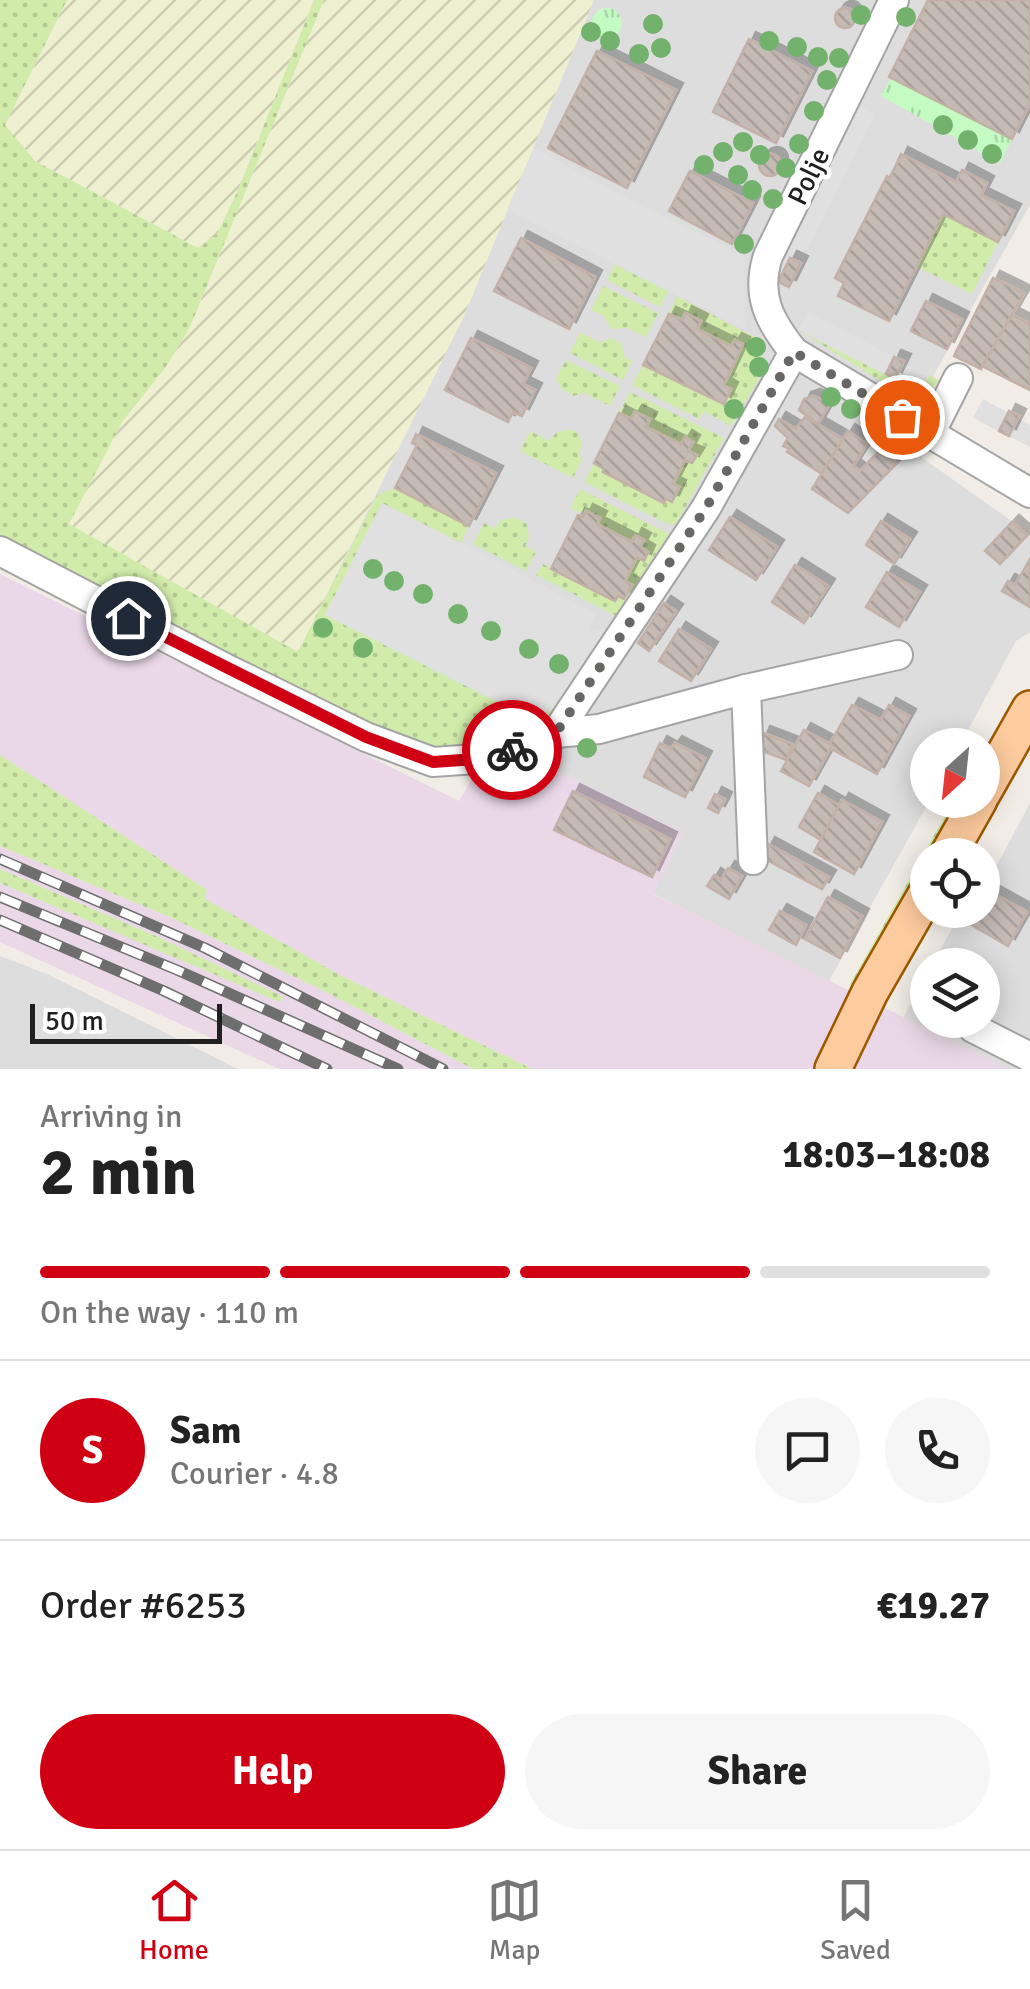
<!DOCTYPE html>
<html lang="en">
<head>
<meta charset="utf-8">
<style>
	:root { --surface:#fff; --page:#f6f6f6; --text:#222; --muted:#767676; --line:#e0e0e0; --accent:#d00014 }
	body { margin:0; font-family:Signika,sans-serif; background:var(--page); color:var(--text); height:100vh; display:flex; flex-direction:column; font-size:38px; white-space:nowrap }
	* { box-sizing:border-box; margin:0 }
	p { font-size:32px; color:var(--muted) }
	.icon { flex:none; width:55px; height:55px; fill:none; stroke:currentColor; stroke-width:2; stroke-linecap:round; stroke-linejoin:round }
	.map { position:relative; height:1069px; overflow:hidden }
	.sheet { display:flex; flex-direction:column; background:var(--surface); flex:1 }
	.sheet>* { flex:none }
	.needle { width:65px; rotate:207deg }
	.buttons { position:absolute; left:910px; top:728px; display:grid; gap:20px }
	.buttons a { display:grid; place-items:center; width:90px; height:90px; border-radius:50%; background:var(--surface); box-shadow:0 5px 25px #0003; font-size:50px }
	.scale { position:absolute; left:30px; bottom:25px; width:192px; box-sizing:border-box; padding-left:10px; border:5px solid #202020; border-top:0; font-size:28px; line-height:35px; white-space:nowrap; color:#202020; -webkit-text-stroke:8px #fff; paint-order:stroke }
	.pin { position:absolute; display:grid; place-items:center; width:85px; height:85px; color:#fff; margin:-42px; border:5px solid #fff; border-radius:50%; box-shadow:0 2px 10px #0007 }
	.courier { position:absolute; display:grid; place-items:center; width:100px; height:100px; margin:-50px; border:8px solid #d00014; border-radius:50%; background:#fff; color:#222; box-shadow:0 2px 12px #0007 }
	.summary em { font-style:normal; font-weight:700 }
	.summary div { display:flex; flex-direction:column-reverse }
	.summary { display:flex; align-items:center; justify-content:space-between; height:170px; padding:0 40px }
	h1 { font-size:65px; font-weight:700; line-height:75px }
	.bar { display:grid; grid-template-columns:repeat(4,1fr); gap:15px 10px; align-content:center; height:120px; padding:0 40px }
	.bar i { height:12px; border-radius:8px; background:var(--line) }
	.bar .current { background:var(--accent) }
	.bar p { grid-column:span 4 }
	.line { display:flex; align-items:center; gap:25px; padding:0 40px; border-top:2px solid var(--line) }
	.line div { flex:1 }
	.round { display:grid; place-items:center; flex:none; width:105px; height:105px; border-radius:52px; background:var(--page) }
	.primary-button { display:flex; gap:20px; margin-top:auto; padding:20px 40px }
	.primary-button a { flex:1; height:115px; border-radius:60px; background:var(--accent); color:#fff; font-size:40px; font-weight:700; line-height:115px; text-align:center }
	.primary-button a+a { background:var(--page); color:var(--text) }
	.tabs { display:flex; justify-content:space-around; align-items:center; height:140px; border-top:2px solid var(--line); background:var(--surface); font-size:28px; color:var(--muted) }
	.tabs a { display:grid; justify-items:center; gap:5px }
	.tabs .current { color:var(--accent) }
	.map>svg:first-child { display:block }
</style>
</head>
<body>
<div class="map">
<svg width="1030" height="1069" viewBox="0 0 1030 1069">
	<defs>
		<pattern id="farmland-furrows" width="10" height="10" patternUnits="userSpaceOnUse" patternTransform="scale(2.5)"><rect width="10" height="10" fill="#efefd1"/><path d="M-1 1l2-2M0 10L10 0M9 11l2-2" fill="none" stroke="#cdcdb3"/></pattern>
		<pattern id="grass-dots" width="8" height="8" patternUnits="userSpaceOnUse" patternTransform="scale(2.5)"><rect width="8" height="8" fill="#d1ebab"/><path d="M2 2h.1M6 6h.1" fill="none" stroke="#b3c993" stroke-width="1.8" stroke-linecap="round"/></pattern>
		<pattern id="park-tufts" width="24" height="20" patternUnits="userSpaceOnUse" patternTransform="scale(2.5)"><rect width="24" height="20" fill="#c4fbc3"/><path d="M3 7l-1-3M5 7V3M7 7l1-3M15 17l-1-3M17 17v-4M19 17l1-3" fill="none" stroke="#a8d7a7"/></pattern>
		<pattern id="building-back-hatch" width="6" height="6" patternUnits="userSpaceOnUse" patternTransform="scale(2.5)"><rect width="6" height="6" fill="#c5bbb5"/><path d="M-1 5l2 2M0 0l6 6M5-1l2 2" fill="none" stroke="#a9a09b"/></pattern>
		<filter id="shadow"><feDropShadow dx="7" dy="-7" stdDeviation="0" flood-color="#0004"/></filter>
	</defs>
	<rect width="100%" height="100%" fill="#f1ece6"/>
	<g fill="#dedddd">
		<path d="M 594,0 L 1030,0 L 1030,205 L 897,440 L 1030,534 L 1030,632 L 1016,641 L 960,745 L 928,745 L 930,800 L 829,981 L 652,893 L 682,832 L 548,767 L 560,740 L 298,652 L 463,318 Z"/>
		<path d="M 1030,803 L 1030,1069 L 1009,1069 L 903,1018 L 927,973 L 928,1020 L 982,1020 L 982,965 L 932,965 L 962,910 L 982,910 L 983,881 L 988,882 Z"/>
		<path d="M 0,956 L 47,974 L 238,1069 L 0,1069 Z"/>
	</g>
	<g fill="#ead8e8">
		<path d="M 0,574 L 459,801 L 476,772 L 525,762 L 548,767 L 683,832 L 653,894 L 1009,1069 L 532,1069 L 338,974 L 204,899 L 207,890 L 0,755 Z"/>
		<path d="M 0,846 L 174,919 L 328,993 L 473,1069 L 279,1069 L 0,942 L 0,883 L 279,1001 L 283,998 L 158,937 L 0,869 Z"/>
	</g>
	<g fill="url(#farmland-furrows)">
		<path d="M 67,0 L 314,0 L 238,190 L 217,234 L 198,248 L 35,161 L 5,125 Z"/>
		<path d="M 324,0 L 594,0 L 463,318 L 298,652 L 68,524 L 122,422 L 165,368 L 190,327 Z"/>
	</g>
	<g fill="url(#grass-dots)">
		<path d="M 0,0 L 67,0 L 5,125 L 35,161 L 198,248 L 217,234 L 238,190 L 314,0 L 324,0 L 190,327 L 165,368 L 122,422 L 69,524 L 298,652 L 377,495 L 395,488 L 469,526 L 461,543 L 382,503 L 325,615 L 539,723 L 551,708 L 554,712 L 547,727 L 457,753 L 400,742 L 0,539 Z"/>
		<path d="M 943,214 L 998,242 L 972,294 L 917,267 Z"/>
		<path d="M 615,264 L 668,291 L 660,307 L 607,280 Z"/>
		<path d="M 603,286 L 658,313 L 646,337 L 627,328 L 611,329 L 603,315 L 591,310 Z"/>
		<path d="M 677,296 L 758,339 L 765,368 L 731,426 L 704,411 L 699,419 L 632,385 L 643,365 L 716,402 L 724,403 L 731,390 L 724,385 L 742,344 L 735,340 L 731,346 L 697,329 L 685,314 L 682,320 L 669,314 Z"/>
		<path d="M 798,330 L 920,392 L 929,375 L 939,380 L 925,399 L 911,400 Z"/>
		<path d="M 580,332 L 601,343 L 611,338 L 622,344 L 624,356 L 632,361 L 623,380 L 570,353 Z"/>
		<path d="M 566,360 L 620,386 L 610,406 L 584,393 L 573,396 L 562,389 L 556,379 Z"/>
		<path d="M 630,392 L 724,438 L 676,524 L 668,524 L 584,482 L 594,463 L 604,469 L 603,472 L 673,484 L 685,460 L 693,463 L 696,455 L 688,451 L 693,441 L 685,438 L 681,444 L 646,427 L 650,419 L 636,412 L 631,419 L 619,413 Z"/>
		<path d="M 569,429 L 576,431 L 582,442 L 579,456 L 583,458 L 573,478 L 520,451 L 530,431 L 549,441 L 556,433 Z"/>
		<path d="M 580,489 L 669,534 L 616,616 L 536,575 L 543,564 L 615,601 L 618,596 L 625,599 L 631,586 L 625,581 L 637,557 L 644,560 L 648,552 L 640,547 L 643,540 L 635,535 L 632,542 L 597,524 L 599,518 L 570,509 Z"/>
		<path d="M 514,517 L 527,524 L 529,538 L 525,546 L 536,552 L 526,571 L 473,544 L 484,523 L 495,528 L 501,520 Z"/>
		<path d="M 0,755 L 207,890 L 205,899 L 338,974 L 532,1069 L 473,1069 L 328,993 L 174,919 L 0,846 Z"/>
		<path d="M 954,800 L 962,800 L 931,855 L 928,855 L 927,861 L 861,979 L 849,986 Z"/>
		<path d="M 0,869 L 158,937 L 284,997 L 279,1002 L 0,883 Z"/>
	</g>
	<g fill="url(#park-tufts)">
		<circle cx="607" cy="23" r="15"/>
		<path d="M 891,78 L 1012,139 L 1000,163 L 881,96 Z"/>
	</g>
	<g fill="#e0e0e0">
		<path d="M 859,106 L 875,115 L 840,186 L 808,248 L 785,255 Z"/>
		<path d="M 534,148 L 639,205 L 744,255 L 745,330 L 507,210 Z"/>
		<path d="M 807,312 L 929,375 L 920,392 L 798,330 Z"/>
		<path d="M 983,399 L 1030,425 L 1030,447 L 973,418 Z"/>
		<path d="M 382,503 L 596,613 L 589,629 L 608,634 L 554,712 L 548,708 L 540,723 L 325,615 Z"/>
	</g>
	<g fill="url(#building-back-hatch)" stroke="#c3b1a8" stroke-width="2.5" filter="url(#shadow)">
		<path d="M 928,0 L 1030,0 L 1030,103 L 1012,139 L 889,77 Z"/>
		<circle cx="845" cy="18" r="10"/>
		<path d="M 749,39 L 812,71 L 776,143 L 713,112 Z"/>
		<path d="M 597,51 L 676,90 L 627,188 L 548,148 Z"/>
		<circle cx="770" cy="165" r="11"/>
		<path d="M 901,154 L 956,182 L 962,170 L 987,183 L 981,195 L 1014,211 L 998,242 L 943,214 L 889,321 L 838,296 L 844,283 L 835,278 L 887,176 L 890,178 Z"/>
		<path d="M 690,171 L 753,203 L 732,244 L 669,211 Z"/>
		<path d="M 521,238 L 595,277 L 569,329 L 494,291 Z"/>
		<path d="M 790,258 L 801,263 L 789,287 L 778,282 Z"/>
		<path d="M 993,278 L 1024,293 L 981,369 L 954,356 Z"/>
		<path d="M 926,301 L 962,319 L 947,349 L 911,331 Z"/>
		<path d="M 685,313 L 701,321 L 697,329 L 731,346 L 735,340 L 743,344 L 724,385 L 731,389 L 724,404 L 643,365 L 669,314 L 682,320 Z"/>
		<path d="M 1012,315 L 1030,324 L 1030,390 L 982,366 Z"/>
		<path d="M 471,338 L 531,368 L 523,384 L 535,390 L 522,416 L 513,412 L 508,422 L 445,390 Z"/>
		<path d="M 894,357 L 904,361 L 895,379 L 886,374 Z"/>
		<path d="M 813,396 L 830,403 L 818,424 L 799,410 L 804,399 Z"/>
		<path d="M 1009,411 L 1019,416 L 1009,436 L 999,431 Z"/>
		<path d="M 635,412 L 650,419 L 646,427 L 681,444 L 685,437 L 693,442 L 688,451 L 697,455 L 692,463 L 685,460 L 673,484 L 679,487 L 672,502 L 666,499 L 664,503 L 603,472 L 604,469 L 594,463 L 619,413 L 631,419 Z"/>
		<path d="M 805,417 L 843,439 L 822,474 L 787,452 L 789,449 L 783,446 L 788,438 L 775,426 L 779,419 L 796,429 Z"/>
		<path d="M 848,431 L 867,444 L 853,466 L 860,471 L 875,455 L 882,454 L 897,463 L 848,513 L 812,489 Z"/>
		<path d="M 416,434 L 496,473 L 469,526 L 395,488 L 417,445 L 412,443 Z"/>
		<path d="M 586,511 L 600,518 L 597,524 L 632,542 L 635,535 L 644,540 L 640,547 L 648,552 L 644,561 L 637,557 L 625,581 L 632,585 L 624,599 L 618,596 L 615,601 L 551,569 L 578,515 L 583,517 Z"/>
		<path d="M 730,517 L 777,547 L 756,580 L 709,550 Z"/>
		<path d="M 881,521 L 910,539 L 894,564 L 866,545 Z"/>
		<path d="M 1012,522 L 1027,535 L 1000,564 L 985,551 Z"/>
		<path d="M 1030,559 L 1030,607 L 1002,591 L 1008,581 L 1015,585 Z"/>
		<path d="M 795,565 L 828,586 L 804,623 L 772,602 Z"/>
		<path d="M 887,572 L 920,592 L 899,627 L 866,607 Z"/>
		<path d="M 664,603 L 676,611 L 649,651 L 638,643 Z"/>
		<path d="M 679,629 L 711,649 L 691,681 L 659,661 Z"/>
		<path d="M 852,705 L 881,720 L 889,705 L 909,716 L 877,774 L 828,747 Z"/>
		<path d="M 804,730 L 832,745 L 809,786 L 781,771 Z"/>
		<path d="M 763,733 L 792,744 L 786,760 L 757,749 Z"/>
		<path d="M 660,743 L 671,749 L 675,743 L 705,758 L 685,797 L 644,777 Z"/>
		<path d="M 573,791 L 670,839 L 652,877 L 554,830 Z"/>
		<path d="M 818,793 L 840,806 L 821,840 L 799,827 Z"/>
		<path d="M 715,794 L 725,799 L 718,813 L 708,808 Z"/>
		<path d="M 842,800 L 882,822 L 854,874 L 814,852 Z"/>
		<path d="M 768,844 L 829,877 L 822,889 L 761,857 Z"/>
		<path d="M 728,868 L 742,876 L 729,899 L 707,886 L 714,875 L 721,880 Z"/>
		<path d="M 982,887 L 1027,912 L 1008,946 L 963,920 L 968,910 L 982,910 Z"/>
		<path d="M 828,897 L 862,916 L 840,958 L 805,939 Z"/>
		<path d="M 780,911 L 806,925 L 796,945 L 769,930 Z"/>
	</g>
	<g fill="none" stroke-linecap="round" stroke-linejoin="round">
		<defs>
			<g id="minor">
				<path d="M 894,0 L 768,256 C 755,296 770,322 794,352 L 1030,493"/>
				<path d="M 930,434 L 958,378"/>
				<path d="M 0,551 L 225,668 L 366,737 L 433,762 L 490,758 L 556,733 L 599,729 L 746,689 L 898,655"/>
				<path d="M 746,689 L 753,860"/>
				<path d="M 556,733 L 706,508 L 794,352"/>
				<path d="M 973,1028 L 1030,1057"/>
			</g>
			<g id="major">
				<path d="M 982,794 L 1030,709"/>
				<path d="M 948,855 L 979,800"/>
				<path d="M 833,1069 L 870,992 L 928,891"/>
			</g>
		</defs>
		<use href="#minor" stroke="#a4a4a4" stroke-width="32"/>
		<use href="#major" stroke="#9c5900" stroke-width="40"/>
		<use href="#minor" stroke="#fff" stroke-width="28"/>
		<use href="#major" stroke="#fecb9e" stroke-width="35"/>
		<defs>
			<g id="rail">
				<path d="M 0,859 L 205,948 L 443,1069"/>
				<path d="M 0,897 L 177,970 L 398,1069"/>
				<path d="M 0,920 L 164,991 L 327,1069"/>
			</g>
		</defs>
		<use href="#rail" stroke="#6e6e6e" stroke-width="11"/>
		<use href="#rail" stroke="#fff" stroke-width="8" stroke-dasharray="22" stroke-linecap="butt"/>
	</g>
	<g fill="#72b26c">
		<circle cx="861" cy="15" r="10"/>
		<circle cx="906" cy="17" r="10"/>
		<circle cx="653" cy="24" r="10"/>
		<circle cx="591" cy="32" r="10"/>
		<circle cx="610" cy="41" r="10"/>
		<circle cx="769" cy="41" r="10"/>
		<circle cx="797" cy="47" r="10"/>
		<circle cx="661" cy="48" r="10"/>
		<circle cx="639" cy="54" r="10"/>
		<circle cx="818" cy="57" r="10"/>
		<circle cx="839" cy="58" r="10"/>
		<circle cx="827" cy="80" r="10"/>
		<circle cx="814" cy="111" r="10"/>
		<circle cx="943" cy="125" r="10"/>
		<circle cx="968" cy="140" r="10"/>
		<circle cx="743" cy="142" r="10"/>
		<circle cx="799" cy="144" r="10"/>
		<circle cx="723" cy="152" r="10"/>
		<circle cx="992" cy="154" r="10"/>
		<circle cx="760" cy="155" r="10"/>
		<circle cx="704" cy="165" r="10"/>
		<circle cx="786" cy="168" r="10"/>
		<circle cx="738" cy="175" r="10"/>
		<circle cx="752" cy="190" r="10"/>
		<circle cx="773" cy="199" r="10"/>
		<circle cx="744" cy="244" r="10"/>
		<circle cx="756" cy="347" r="10"/>
		<circle cx="759" cy="367" r="10"/>
		<circle cx="831" cy="397" r="10"/>
		<circle cx="734" cy="409" r="10"/>
		<circle cx="851" cy="409" r="10"/>
		<circle cx="373" cy="569" r="10"/>
		<circle cx="394" cy="581" r="10"/>
		<circle cx="423" cy="594" r="10"/>
		<circle cx="458" cy="614" r="10"/>
		<circle cx="323" cy="628" r="10"/>
		<circle cx="491" cy="631" r="10"/>
		<circle cx="363" cy="648" r="10"/>
		<circle cx="529" cy="649" r="10"/>
		<circle cx="559" cy="664" r="10"/>
		<circle cx="587" cy="748" r="10"/>
	</g>
	<g fill="none" stroke-linecap="round" stroke-linejoin="round">
		<path stroke="#696765" stroke-width="10" stroke-dasharray="0 18" d="M 512,750 L 556,733 L 706,508 L 794,352 L 902,417"/>
		<path stroke="#d00014" stroke-width="12" d="M 128,618 L 366,737 L 433,762 L 490,758 L 512,750"/>
	</g>
	<g text-anchor="middle" stroke-width="9" stroke-linejoin="round" paint-order="stroke">
		<g font-size="28" fill="#202020" stroke="#fff">
			<text transform="translate(808 176) rotate(-64)" y="10">Polje</text>
		</g>
	</g>
</svg>
<div class="buttons">
<a><svg class="needle" viewBox="-14 -14 28 28"><path d="M0-13l5 13h-10z" fill="#e53935"/><path d="M0 13l5-13h-10z" fill="#767676"/></svg></a>
<a><svg class="icon" aria-label="locate" viewBox="0 0 24 24"><circle cx="12" cy="12" r="6"/><path d="M12 2v4M12 18v4M2 12h4M18 12h4"/></svg></a>
<a><svg class="icon" aria-label="layers" viewBox="0 0 24 24"><path d="M12 4l9 5-9 5-9-5zM3 14l9 5 9-5"/></svg></a>
</div>
<div class="scale">50 m</div>
<div class="pin" style="left:902px;top:417px;background:#ea580c"><svg class="icon" aria-label="bag" viewBox="0 0 24 24"><path d="M5 8h14l-1 12H6zM9 8a3 3 0 0 1 6 0"/></svg></div>
<div class="pin" style="left:128px;top:618px;background:#1f2937"><svg class="icon" aria-label="home" viewBox="0 0 24 24"><path d="M3 11l9-7 9 7M6 9v11h12V9"/></svg></div>
<div class="courier" style="left:512px;top:750px"><svg class="icon" aria-label="bike" viewBox="0 0 24 24"><circle cx="6" cy="16" r="4"/><circle cx="18" cy="16" r="4"/><path d="M6 16l4-8h5l3 8M10 8l3 8H6M13 5h3"/></svg></div>
</div>
<section class="sheet">
<div class="summary"><div><h1>2 min</h1><p>Arriving in</p></div><em>18:03–18:08</em></div>
<div class="bar"><i class="current"></i><i class="current"></i><i class="current"></i><i></i><p>On the way · 110 m</p></div>
<div class="line" style="height:180px"><b class="round" style="background:var(--accent);color:#fff">S</b><div><b>Sam</b><p>Courier · 4.8</p></div><a class="round"><svg class="icon" aria-label="chat" viewBox="0 0 24 24"><path d="M4 5h16v11H9l-5 4z"/></svg></a><a class="round"><svg class="icon" aria-label="phone" viewBox="0 0 24 24"><path d="M5 4h4l2 5-3 2q2 4 5 5l2-3 5 2v4C11 20 4 13 5 4z"/></svg></a></div>
<div class="line" style="height:130px"><div>Order #6253</div><b>€19.27</b></div>
<div class="primary-button"><a>Help</a><a>Share</a></div>
</section>
<nav class="tabs">
<a class="current"><svg class="icon" aria-label="home" viewBox="0 0 24 24"><path d="M3 11l9-7 9 7M6 9v11h12V9"/></svg>Home</a>
<a><svg class="icon" aria-label="map" viewBox="0 0 24 24"><path d="M3 6l6-2 6 2 6-2v14l-6 2-6-2-6 2zM9 4v14M15 6v14"/></svg>Map</a>
<a><svg class="icon" aria-label="saved" viewBox="0 0 24 24"><path d="M7 4h10v16l-5-4-5 4z"/></svg>Saved</a>
</nav>
</body>
</html>
